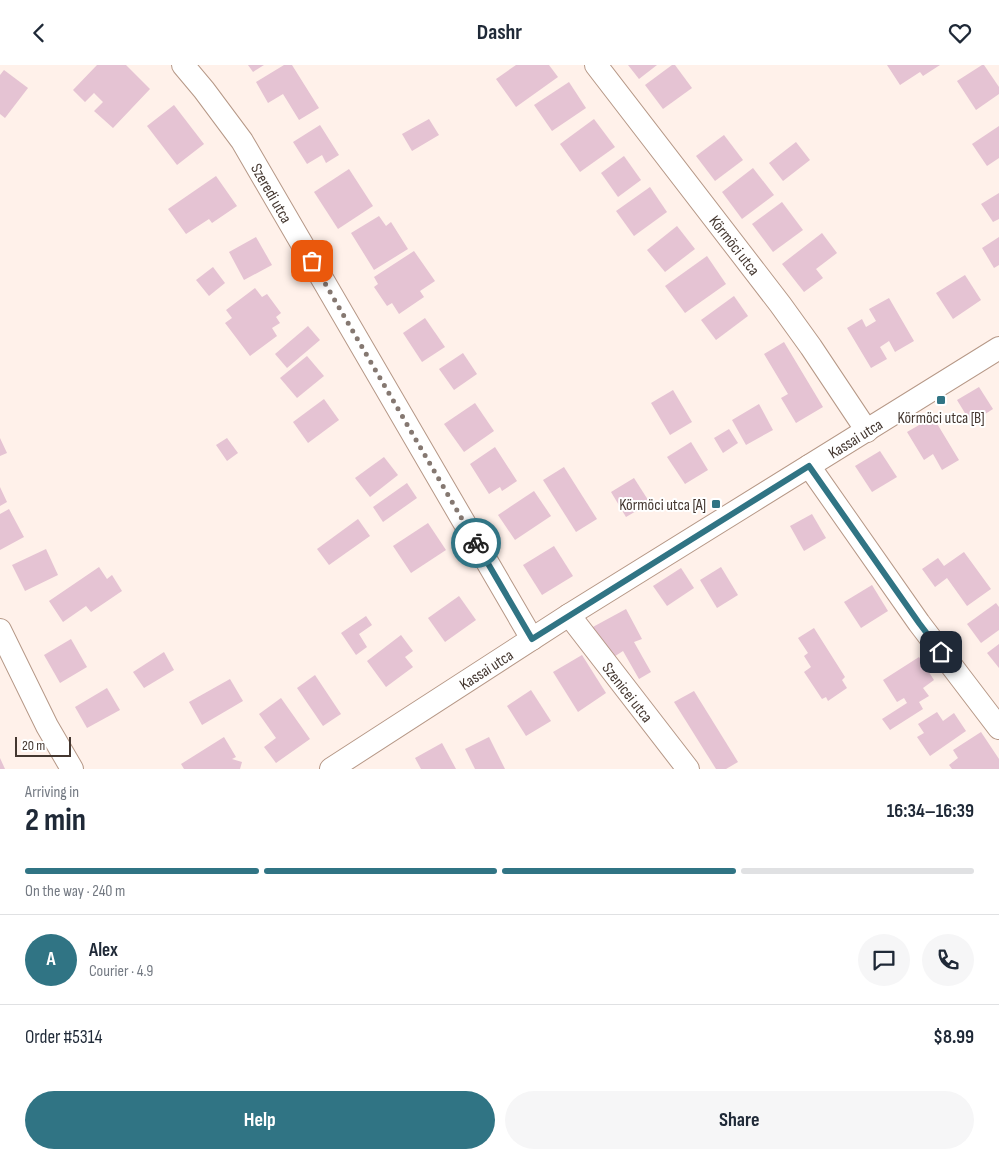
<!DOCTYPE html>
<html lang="en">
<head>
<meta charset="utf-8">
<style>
	:root { --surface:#fff; --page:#f6f6f7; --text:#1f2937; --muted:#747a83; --line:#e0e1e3; --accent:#307484 }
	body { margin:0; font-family:"Sofia Sans Condensed",sans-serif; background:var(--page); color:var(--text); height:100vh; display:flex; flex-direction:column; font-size:19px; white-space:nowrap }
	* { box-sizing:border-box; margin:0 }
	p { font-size:16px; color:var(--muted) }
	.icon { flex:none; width:28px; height:28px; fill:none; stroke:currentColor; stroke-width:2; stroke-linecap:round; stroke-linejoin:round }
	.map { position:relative; height:704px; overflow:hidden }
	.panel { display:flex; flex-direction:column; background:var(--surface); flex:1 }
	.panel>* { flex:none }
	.scale { position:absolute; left:15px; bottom:12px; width:56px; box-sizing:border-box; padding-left:5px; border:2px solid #443730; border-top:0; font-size:14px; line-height:18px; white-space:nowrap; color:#443730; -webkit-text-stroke:4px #fff; paint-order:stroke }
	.pin { position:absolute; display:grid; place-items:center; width:42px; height:42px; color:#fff; margin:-21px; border-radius:10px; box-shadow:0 2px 8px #0006 }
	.courier { position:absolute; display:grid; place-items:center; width:50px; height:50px; margin:-25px; border:4px solid #307484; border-radius:50%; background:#fff; color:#222; box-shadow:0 1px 6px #0007 }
	.headline em { font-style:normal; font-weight:700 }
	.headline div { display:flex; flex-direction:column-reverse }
	.headline { display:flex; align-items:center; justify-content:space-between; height:85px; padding:0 25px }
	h1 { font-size:32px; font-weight:700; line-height:38px }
	.bar { display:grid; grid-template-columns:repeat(4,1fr); gap:8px 5px; align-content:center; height:60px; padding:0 25px }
	.bar i { height:6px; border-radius:4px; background:var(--line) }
	.bar .current { background:var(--accent) }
	.bar p { grid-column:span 4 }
	.line { display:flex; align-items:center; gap:12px; padding:0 25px; border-top:1px solid var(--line) }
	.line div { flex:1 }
	.round { display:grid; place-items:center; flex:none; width:52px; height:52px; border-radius:26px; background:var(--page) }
	.cta { display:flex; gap:10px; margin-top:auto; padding:10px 25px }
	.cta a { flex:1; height:58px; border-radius:30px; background:var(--accent); color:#fff; font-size:20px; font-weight:700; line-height:58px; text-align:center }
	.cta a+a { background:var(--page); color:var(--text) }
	header { display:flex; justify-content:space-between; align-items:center; height:65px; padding:0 25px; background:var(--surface); font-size:22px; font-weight:700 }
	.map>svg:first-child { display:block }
</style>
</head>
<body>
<header><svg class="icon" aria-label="back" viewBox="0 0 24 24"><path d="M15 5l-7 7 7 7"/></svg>Dashr<svg class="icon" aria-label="heart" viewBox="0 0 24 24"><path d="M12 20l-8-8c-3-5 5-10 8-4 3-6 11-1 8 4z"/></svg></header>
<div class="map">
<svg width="999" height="704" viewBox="0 0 999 704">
	<rect width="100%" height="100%" fill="#fff1ea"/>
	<g fill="#e5c3d3">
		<path d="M 97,0 L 126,0 L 150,24 L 113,63 L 94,46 L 103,37 L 94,28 L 85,37 L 73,25 Z"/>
		<path d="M 248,0 L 264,0 L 253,7 Z"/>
		<path d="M 284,0 L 292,0 L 319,43 L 299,55 L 283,29 L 268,38 L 256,17 Z"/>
		<path d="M 516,0 L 549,0 L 558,12 L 516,42 L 496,14 Z"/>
		<path d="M 628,0 L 657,0 L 639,14 Z"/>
		<path d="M 672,0 L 675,0 L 692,23 L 663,44 L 645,20 Z"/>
		<path d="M 887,0 L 940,0 L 923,11 L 920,7 L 900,20 Z"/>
		<path d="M 982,0 L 984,0 L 999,22 L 999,29 L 976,45 L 957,16 Z"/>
		<path d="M 4,5 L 28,23 L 5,53 L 0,49 L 0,10 Z"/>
		<path d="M 569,17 L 586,43 L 552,66 L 534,40 Z"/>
		<path d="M 174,40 L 204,79 L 177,100 L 147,61 Z"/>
		<path d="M 429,54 L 439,70 L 412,86 L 402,69 Z"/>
		<path d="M 594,54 L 615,82 L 580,107 L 560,79 Z"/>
		<path d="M 320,60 L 339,90 L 326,98 L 322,90 L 307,99 L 293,77 Z"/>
		<path d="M 999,61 L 999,93 L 987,101 L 972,79 Z"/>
		<path d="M 724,70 L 743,95 L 715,116 L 696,91 Z"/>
		<path d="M 796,77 L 810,95 L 783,116 L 769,98 Z"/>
		<path d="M 624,91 L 641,115 L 618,132 L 601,108 Z"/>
		<path d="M 753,103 L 774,130 L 742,154 L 722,127 Z"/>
		<path d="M 349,104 L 373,141 L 338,164 L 314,127 Z"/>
		<path d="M 216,111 L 237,141 L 212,158 L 209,154 L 186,169 L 168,144 Z"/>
		<path d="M 650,122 L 667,147 L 634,171 L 616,146 Z"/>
		<path d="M 999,128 L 999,154 L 993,157 L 981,139 Z"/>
		<path d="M 782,137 L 803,165 L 773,187 L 752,159 Z"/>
		<path d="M 379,151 L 386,161 L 391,157 L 408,184 L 374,205 L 351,168 Z"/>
		<path d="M 677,161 L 695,184 L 665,207 L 647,185 Z"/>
		<path d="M 822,168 L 837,188 L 816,204 L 823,213 L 804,227 L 782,199 Z"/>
		<path d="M 256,172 L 272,200 L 244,215 L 229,187 Z"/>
		<path d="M 999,172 L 999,200 L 994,203 L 982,183 Z"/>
		<path d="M 414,186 L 435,216 L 420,226 L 424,232 L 399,249 L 392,238 L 387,241 L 374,222 L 378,219 L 374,212 Z"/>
		<path d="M 707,191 L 726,219 L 685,248 L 665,221 Z"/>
		<path d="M 213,202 L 225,218 L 209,231 L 196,215 Z"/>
		<path d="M 965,210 L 981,235 L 953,254 L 936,228 Z"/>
		<path d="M 255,223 L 262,232 L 267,229 L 281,248 L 276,252 L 280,258 L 272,263 L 277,271 L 250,291 L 225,258 L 232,253 L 226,245 Z"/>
		<path d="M 734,231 L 748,251 L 716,275 L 701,255 Z"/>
		<path d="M 889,233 L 914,276 L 895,287 L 889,276 L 880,282 L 887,294 L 871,303 L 847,263 L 862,254 L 866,262 L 876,256 L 869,244 Z"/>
		<path d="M 425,253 L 445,282 L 422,297 L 403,268 Z"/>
		<path d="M 308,261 L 320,275 L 287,303 L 275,289 Z"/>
		<path d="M 784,277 L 823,342 L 796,358 L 781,333 L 788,329 L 764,289 Z"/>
		<path d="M 463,288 L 477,309 L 454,325 L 439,304 Z"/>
		<path d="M 307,291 L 324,311 L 297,333 L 280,313 Z"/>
		<path d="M 979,322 L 993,344 L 971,358 L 957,335 Z"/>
		<path d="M 673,325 L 692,357 L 670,370 L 651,338 Z"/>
		<path d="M 324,334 L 339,355 L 308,378 L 293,357 Z"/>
		<path d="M 475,338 L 494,366 L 464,387 L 444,359 Z"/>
		<path d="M 759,339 L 773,365 L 746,380 L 732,355 Z"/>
		<path d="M 933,352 L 959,395 L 942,405 L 933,389 L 924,395 L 907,367 Z"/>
		<path d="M 729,364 L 738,378 L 723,388 L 714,373 Z"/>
		<path d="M 0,373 L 7,388 L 0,391 Z"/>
		<path d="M 227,373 L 238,388 L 227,396 L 216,380 Z"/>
		<path d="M 691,377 L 708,405 L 685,419 L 667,392 Z"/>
		<path d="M 495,382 L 517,416 L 502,426 L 500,422 L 489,429 L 470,399 Z"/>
		<path d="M 880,386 L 897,412 L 872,427 L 855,401 Z"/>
		<path d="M 384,392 L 398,410 L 370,432 L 355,413 Z"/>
		<path d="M 564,402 L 597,454 L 576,467 L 543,415 Z"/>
		<path d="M 634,413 L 650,438 L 626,452 L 611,427 Z"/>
		<path d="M 407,418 L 417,433 L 383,457 L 373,442 Z"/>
		<path d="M 0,422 L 7,437 L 0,441 Z"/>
		<path d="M 534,426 L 551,451 L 515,475 L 498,450 Z"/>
		<path d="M 9,444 L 24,472 L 0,485 L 0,449 Z"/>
		<path d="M 812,449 L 826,473 L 804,486 L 790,461 Z"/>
		<path d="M 358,454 L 370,471 L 329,500 L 317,484 Z"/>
		<path d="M 428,458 L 446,485 L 411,508 L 393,481 Z"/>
		<path d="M 554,481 L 573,511 L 542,530 L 523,500 Z"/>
		<path d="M 46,484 L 58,510 L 25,526 L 12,500 Z"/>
		<path d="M 964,487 L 991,524 L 967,541 L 947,513 L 935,522 L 922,504 L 938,493 L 944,501 Z"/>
		<path d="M 99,502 L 107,514 L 112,510 L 122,526 L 91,547 L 86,541 L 63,557 L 49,536 Z"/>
		<path d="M 721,502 L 738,530 L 717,543 L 700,515 Z"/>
		<path d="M 681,503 L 694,523 L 667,541 L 653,521 Z"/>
		<path d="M 872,520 L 888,546 L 861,563 L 844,537 Z"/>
		<path d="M 459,531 L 476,555 L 445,577 L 428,553 Z"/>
		<path d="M 996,538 L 999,542 L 999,565 L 981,578 L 967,559 Z"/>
		<path d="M 626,544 L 642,574 L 634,577 L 651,607 L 639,614 L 623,586 L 609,595 L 591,563 Z"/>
		<path d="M 366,551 L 372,560 L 359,569 L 367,582 L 356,590 L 341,568 Z"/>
		<path d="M 814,563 L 845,612 L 842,615 L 847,623 L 828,636 L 826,632 L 822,634 L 804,607 L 811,602 L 804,591 L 808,588 L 798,573 Z"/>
		<path d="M 401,570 L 413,586 L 405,592 L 413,602 L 386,622 L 367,596 Z"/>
		<path d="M 71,574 L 87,602 L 60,618 L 44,590 Z"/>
		<path d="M 999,579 L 999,603 L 987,588 Z"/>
		<path d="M 164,587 L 174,605 L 144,623 L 133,607 Z"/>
		<path d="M 582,590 L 606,628 L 578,647 L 553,607 Z"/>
		<path d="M 919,592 L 934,615 L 923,623 L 929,631 L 919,637 L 923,644 L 890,665 L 882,654 L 907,638 L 904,633 L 897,637 L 883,615 Z"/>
		<path d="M 315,610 L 341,649 L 323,661 L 297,623 Z"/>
		<path d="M 230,614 L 243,636 L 202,660 L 189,637 Z"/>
		<path d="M 107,623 L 120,645 L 87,663 L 75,642 Z"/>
		<path d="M 531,625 L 551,656 L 526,671 L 507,641 Z"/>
		<path d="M 694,626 L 738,697 L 726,704 L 716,704 L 674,637 Z"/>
		<path d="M 281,633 L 310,674 L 276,698 L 264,682 L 276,673 L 259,649 Z"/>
		<path d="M 937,647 L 943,656 L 954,648 L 966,666 L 930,691 L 917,672 L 924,668 L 918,659 Z"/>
		<path d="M 981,667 L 999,694 L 999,704 L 952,704 L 949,700 L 958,693 L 953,685 Z"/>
		<path d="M 224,672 L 236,692 L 232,694 L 242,697 L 240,704 L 184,704 L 181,699 Z"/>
		<path d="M 489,672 L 505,704 L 475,704 L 465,684 Z"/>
		<path d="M 442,678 L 456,704 L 421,704 L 415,693 Z"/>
		<path d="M 0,693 L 5,704 L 0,704 Z"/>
	</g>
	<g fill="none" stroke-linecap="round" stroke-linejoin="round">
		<defs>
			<g id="minor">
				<path d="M 183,0 L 204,25 L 242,76 L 532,574"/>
				<path d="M 596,0 L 780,239 L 811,282 L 867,366"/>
				<path d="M 809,401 L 919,558 L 999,663"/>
				<path d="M 569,550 L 688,704"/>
				<path d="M 0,565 L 47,661 L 72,704"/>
				<path d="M 331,704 L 569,550 L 999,283"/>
			</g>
		</defs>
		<use href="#minor" stroke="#b69887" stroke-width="24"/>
		<use href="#minor" stroke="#fff" stroke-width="22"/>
	</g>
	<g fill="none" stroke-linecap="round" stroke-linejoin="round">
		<path stroke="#857871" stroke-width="5" stroke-dasharray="0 9" d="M 312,196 L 476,478"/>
		<path stroke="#307484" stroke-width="6" d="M 476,478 L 532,574 L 809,401 L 919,558 L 941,587"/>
	</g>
	<g fill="#307484" stroke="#fff" stroke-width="2">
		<rect x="936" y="330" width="10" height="10" rx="2.5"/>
		<rect x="711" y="434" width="10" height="10" rx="2.5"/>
	</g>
	<g text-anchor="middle" stroke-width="4" stroke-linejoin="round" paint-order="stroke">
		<g font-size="16" fill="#443730" stroke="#fff">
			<text transform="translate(272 128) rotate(60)" y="6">Szeredi utca</text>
			<text transform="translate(735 180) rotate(52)" y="6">Körmöci utca</text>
			<text transform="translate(855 373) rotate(-32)" y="6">Kassai utca</text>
			<text transform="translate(486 604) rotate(-33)" y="6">Kassai utca</text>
			<text transform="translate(628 627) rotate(52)" y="6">Szenicei utca</text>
		</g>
		<g font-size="16" fill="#443730" stroke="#fff">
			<text x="941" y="358">Körmöci utca [B]</text>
			<text x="706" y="445" text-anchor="end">Körmöci utca [A]</text>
		</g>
	</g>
</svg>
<div class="scale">20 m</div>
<div class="pin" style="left:312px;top:196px;background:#ea580c"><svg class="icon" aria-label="bag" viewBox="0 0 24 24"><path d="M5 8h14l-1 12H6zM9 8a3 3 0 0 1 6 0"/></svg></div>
<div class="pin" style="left:941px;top:587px;background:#1f2937"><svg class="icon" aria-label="home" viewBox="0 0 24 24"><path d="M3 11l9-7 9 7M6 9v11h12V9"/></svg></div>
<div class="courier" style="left:476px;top:478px"><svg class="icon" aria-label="bike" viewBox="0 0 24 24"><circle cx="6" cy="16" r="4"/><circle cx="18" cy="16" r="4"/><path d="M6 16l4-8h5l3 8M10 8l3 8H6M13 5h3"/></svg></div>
</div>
<section class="panel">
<div class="headline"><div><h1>2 min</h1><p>Arriving in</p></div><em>16:34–16:39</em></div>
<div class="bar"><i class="current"></i><i class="current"></i><i class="current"></i><i></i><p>On the way · 240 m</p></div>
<div class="line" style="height:90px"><b class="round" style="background:var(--accent);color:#fff">A</b><div><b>Alex</b><p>Courier · 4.9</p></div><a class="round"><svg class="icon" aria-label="chat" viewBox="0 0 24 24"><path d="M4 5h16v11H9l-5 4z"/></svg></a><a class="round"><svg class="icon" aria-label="phone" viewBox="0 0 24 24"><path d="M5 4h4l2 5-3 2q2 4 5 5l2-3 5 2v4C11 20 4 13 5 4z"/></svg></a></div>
<div class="line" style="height:65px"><div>Order #5314</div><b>$8.99</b></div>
<div class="cta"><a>Help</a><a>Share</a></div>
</section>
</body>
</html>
